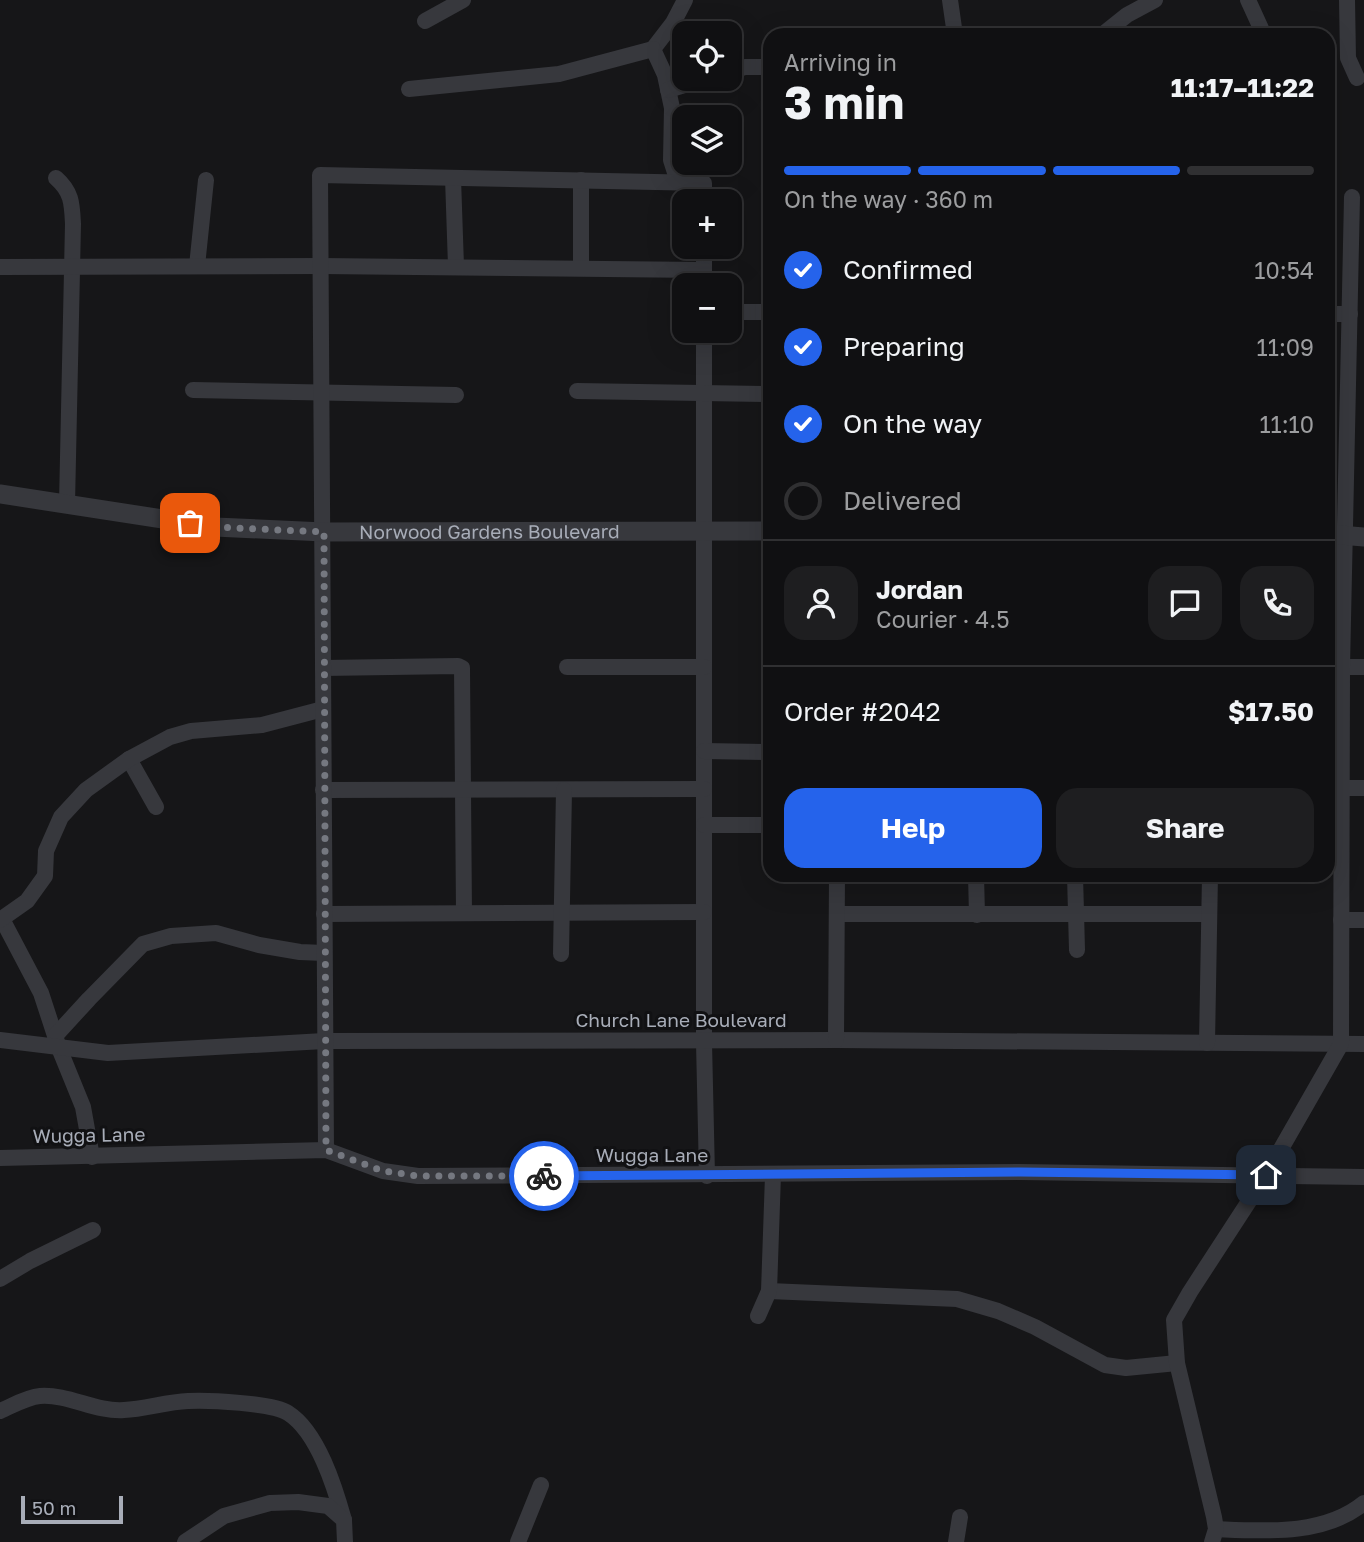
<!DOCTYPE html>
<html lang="en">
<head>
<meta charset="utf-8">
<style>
	:root { --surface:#101012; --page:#1e1e20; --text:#f1f3f6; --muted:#9c9d9f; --line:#303032; --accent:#2563eb }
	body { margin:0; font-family:"Golos Text",sans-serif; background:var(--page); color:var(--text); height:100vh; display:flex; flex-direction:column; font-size:26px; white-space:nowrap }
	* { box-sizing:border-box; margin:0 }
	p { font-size:23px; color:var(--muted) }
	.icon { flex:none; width:38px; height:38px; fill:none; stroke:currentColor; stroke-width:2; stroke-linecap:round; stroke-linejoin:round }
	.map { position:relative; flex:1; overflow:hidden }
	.drawer { position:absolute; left:763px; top:28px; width:572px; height:854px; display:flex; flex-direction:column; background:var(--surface); border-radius:21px; box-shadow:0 7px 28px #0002,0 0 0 2px var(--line) }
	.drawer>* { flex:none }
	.fabs { position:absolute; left:672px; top:21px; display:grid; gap:14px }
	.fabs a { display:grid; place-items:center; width:70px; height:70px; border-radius:14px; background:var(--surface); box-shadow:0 7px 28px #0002,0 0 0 2px var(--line); font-size:35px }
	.scale { position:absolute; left:21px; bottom:18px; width:102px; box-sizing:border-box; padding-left:7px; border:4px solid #a8adb8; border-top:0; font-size:19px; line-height:24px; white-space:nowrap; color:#a8adb8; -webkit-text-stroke:5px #111113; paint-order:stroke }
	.pin { position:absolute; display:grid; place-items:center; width:60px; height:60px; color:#fff; margin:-30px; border-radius:14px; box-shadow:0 4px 10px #0006 }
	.courier { position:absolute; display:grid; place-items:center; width:70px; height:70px; margin:-35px; border:5px solid #2563eb; border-radius:50%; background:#fff; color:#222; box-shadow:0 2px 9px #0007 }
	.head em { font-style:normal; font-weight:700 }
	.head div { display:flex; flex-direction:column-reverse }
	.head { display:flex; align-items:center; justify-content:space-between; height:119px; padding:0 21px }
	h1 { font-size:46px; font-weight:700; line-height:52px }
	.bar { display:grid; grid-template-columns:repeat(4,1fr); gap:10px 7px; align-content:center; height:84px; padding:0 21px }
	.bar i { height:9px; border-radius:5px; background:var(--line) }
	.bar .on { background:var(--accent) }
	.bar p { grid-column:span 4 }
	.line { display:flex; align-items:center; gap:18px; padding:0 21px; border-top:2px solid var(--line) }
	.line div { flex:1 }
	.round { display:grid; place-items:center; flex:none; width:74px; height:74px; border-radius:21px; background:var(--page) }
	ol { padding:0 21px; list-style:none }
	li { display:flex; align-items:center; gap:21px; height:77px }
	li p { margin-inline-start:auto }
	li .icon { padding:7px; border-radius:50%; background:var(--accent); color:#fff; stroke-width:4 }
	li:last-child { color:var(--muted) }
	li i { width:38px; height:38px; border:4px solid var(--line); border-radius:50% }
	.button { display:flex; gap:14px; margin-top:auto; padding:14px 21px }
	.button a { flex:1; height:80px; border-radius:21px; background:var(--accent); color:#fff; font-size:28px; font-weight:700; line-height:80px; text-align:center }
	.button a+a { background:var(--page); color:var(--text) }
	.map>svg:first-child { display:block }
</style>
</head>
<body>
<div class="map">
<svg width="1364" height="1542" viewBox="0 0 1364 1542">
	<rect width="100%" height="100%" fill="#161618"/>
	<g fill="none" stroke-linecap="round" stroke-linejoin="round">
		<g stroke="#37383d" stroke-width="16">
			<path d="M 950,0 L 955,35"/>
			<path d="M 1248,0 L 1264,35"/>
			<path d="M 1347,0 L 1348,58 L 1357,78"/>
			<path d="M 425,21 L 463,0"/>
			<path d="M 1102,35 L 1127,15 L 1155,0"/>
			<path d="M 653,49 L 673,23 L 685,0"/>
			<path d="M 730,72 L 745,67 L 770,67"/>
			<path d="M 409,89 L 559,74 L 653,49 L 665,75 L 672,108 L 671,160 L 678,182"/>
			<path d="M 668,90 L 704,79"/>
			<path d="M 56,178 C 72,192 72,204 73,224 L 67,504"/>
			<path d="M 453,178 L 456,266"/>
			<path d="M 581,180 L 581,268"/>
			<path d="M 704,247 L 704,285"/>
			<path d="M 197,266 L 206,180"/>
			<path d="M 0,267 L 321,266 L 704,270"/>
			<path d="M 730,312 L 770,312"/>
			<path d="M 1328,314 L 1350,314"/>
			<path d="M 704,331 L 704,1042 L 707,1176"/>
			<path d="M 193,390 L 456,395"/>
			<path d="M 577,391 L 770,394"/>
			<path d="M 567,667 L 704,667"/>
			<path d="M 1328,667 L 1364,667"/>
			<path d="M 323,668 L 458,666 L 462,668 L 464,913"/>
			<path d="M 704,751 L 770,752"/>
			<path d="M 129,759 L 156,807"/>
			<path d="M 1342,788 L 1364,788"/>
			<path d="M 323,790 L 704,789"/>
			<path d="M 704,825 L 770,825"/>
			<path d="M 976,875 L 977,915"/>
			<path d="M 1075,875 L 1077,950"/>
			<path d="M 324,914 L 704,912"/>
			<path d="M 838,914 L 1209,914"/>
			<path d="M 2,919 L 41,993 L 59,1048 L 83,1107 L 92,1157"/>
			<path d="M 0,920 L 27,901 L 45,876 L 46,851 L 61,817 L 86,790 L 129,759 L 170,737 L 191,731 L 262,725 L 323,709"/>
			<path d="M 1341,920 L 1364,920"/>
			<path d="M 561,954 L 564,790"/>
			<path d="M 55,1036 L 89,999 L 143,944 L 171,936 L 216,933 L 259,945 L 300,952 L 324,953"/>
			<path d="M 0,1040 L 108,1053 L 324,1041 L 836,1040 L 1364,1044"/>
			<path d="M 836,1040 L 837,875"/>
			<path d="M 1207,1043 L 1210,875"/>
			<path d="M 326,1150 L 320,175 L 704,183 L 704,201"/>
			<path d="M 0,1158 L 326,1150 L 383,1171 L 418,1176 L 1020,1172 L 1364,1177"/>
			<path d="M 0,1279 L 30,1261 L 93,1230"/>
			<path d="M 769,1291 L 957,1299 L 998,1311 L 1035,1327 L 1105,1365 L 1126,1368 L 1177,1363"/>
			<path d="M 758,1316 L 769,1291 L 773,1175"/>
			<path d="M 0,1411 C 12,1406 27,1397 40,1396 C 69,1394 95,1412 124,1410 C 145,1409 166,1402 188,1401 C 208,1400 273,1403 288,1413 C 318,1432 335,1488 344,1520"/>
			<path d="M 1216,1529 C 1264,1531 1324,1536 1364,1503"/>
			<path d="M 185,1542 L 224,1516 L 270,1503 L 298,1502 L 328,1506 L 344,1520 L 345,1542"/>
			<path d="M 518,1542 L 541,1485"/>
			<path d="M 956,1542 L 960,1517"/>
			<path d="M 1212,1542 L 1216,1529 L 1214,1517 L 1177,1363 L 1174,1320 L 1190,1292 L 1266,1175 L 1341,1044 L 1342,667 L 1352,197"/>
		</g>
		<g stroke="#37383d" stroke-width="19">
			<path id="s1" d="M 0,494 L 215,527 L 324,532 L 770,531"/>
			<path d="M 1328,534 L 1364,537"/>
		</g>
	</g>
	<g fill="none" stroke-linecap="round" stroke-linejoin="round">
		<path stroke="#757880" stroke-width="7" stroke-dasharray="0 12.6" d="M 190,523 L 215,527 L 324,532 L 326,1150 L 383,1171 L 418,1176 L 544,1176"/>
		<path stroke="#2563eb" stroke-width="9" d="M 544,1176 L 1020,1172 L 1266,1175"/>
	</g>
	<g text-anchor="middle" stroke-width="6" stroke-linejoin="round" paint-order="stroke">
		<g font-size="19" fill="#a8adb8" stroke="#111113">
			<text dy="7" stroke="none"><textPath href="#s1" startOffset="492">Norwood Gardens Boulevard</textPath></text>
			<text x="681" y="1027">Church Lane Boulevard</text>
			<text transform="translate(89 1135) rotate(-1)" y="7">Wugga Lane</text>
			<text x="652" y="1162">Wugga Lane</text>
		</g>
	</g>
</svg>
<div class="fabs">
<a><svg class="icon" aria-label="locate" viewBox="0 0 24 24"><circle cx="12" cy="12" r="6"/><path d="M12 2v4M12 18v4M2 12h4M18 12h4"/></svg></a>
<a><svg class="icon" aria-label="layers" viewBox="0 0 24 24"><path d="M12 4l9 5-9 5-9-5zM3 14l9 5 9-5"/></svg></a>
<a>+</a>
<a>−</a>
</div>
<div class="scale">50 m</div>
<div class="pin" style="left:190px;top:523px;background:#ea580c"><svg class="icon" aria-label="bag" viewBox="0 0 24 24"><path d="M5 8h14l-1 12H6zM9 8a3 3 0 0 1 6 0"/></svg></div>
<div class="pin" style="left:1266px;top:1175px;background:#1f2937"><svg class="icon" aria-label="home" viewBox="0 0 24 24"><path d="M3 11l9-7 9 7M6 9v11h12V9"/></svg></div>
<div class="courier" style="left:544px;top:1176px"><svg class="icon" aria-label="bike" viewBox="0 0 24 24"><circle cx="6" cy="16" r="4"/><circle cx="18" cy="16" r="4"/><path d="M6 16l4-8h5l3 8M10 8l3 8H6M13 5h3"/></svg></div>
<section class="drawer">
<div class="head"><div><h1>3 min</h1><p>Arriving in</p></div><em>11:17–11:22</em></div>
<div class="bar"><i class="on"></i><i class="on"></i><i class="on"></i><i></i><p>On the way · 360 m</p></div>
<ol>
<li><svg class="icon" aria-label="check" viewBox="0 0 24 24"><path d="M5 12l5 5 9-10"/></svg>Confirmed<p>10:54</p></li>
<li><svg class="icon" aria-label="check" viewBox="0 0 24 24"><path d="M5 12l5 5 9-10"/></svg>Preparing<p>11:09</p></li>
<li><svg class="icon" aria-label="check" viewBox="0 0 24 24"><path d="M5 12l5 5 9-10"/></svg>On the way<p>11:10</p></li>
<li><i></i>Delivered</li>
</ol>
<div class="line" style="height:126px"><a class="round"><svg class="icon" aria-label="person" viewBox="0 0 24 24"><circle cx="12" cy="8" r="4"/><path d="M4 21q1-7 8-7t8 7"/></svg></a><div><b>Jordan</b><p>Courier · 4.5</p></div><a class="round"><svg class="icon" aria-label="chat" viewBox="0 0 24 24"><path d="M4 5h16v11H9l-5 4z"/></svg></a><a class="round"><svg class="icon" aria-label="phone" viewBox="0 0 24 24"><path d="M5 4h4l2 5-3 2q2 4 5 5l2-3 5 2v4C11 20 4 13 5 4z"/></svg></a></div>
<div class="line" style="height:91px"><div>Order #2042</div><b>$17.50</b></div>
<div class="button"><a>Help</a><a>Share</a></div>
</section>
</div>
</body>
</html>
